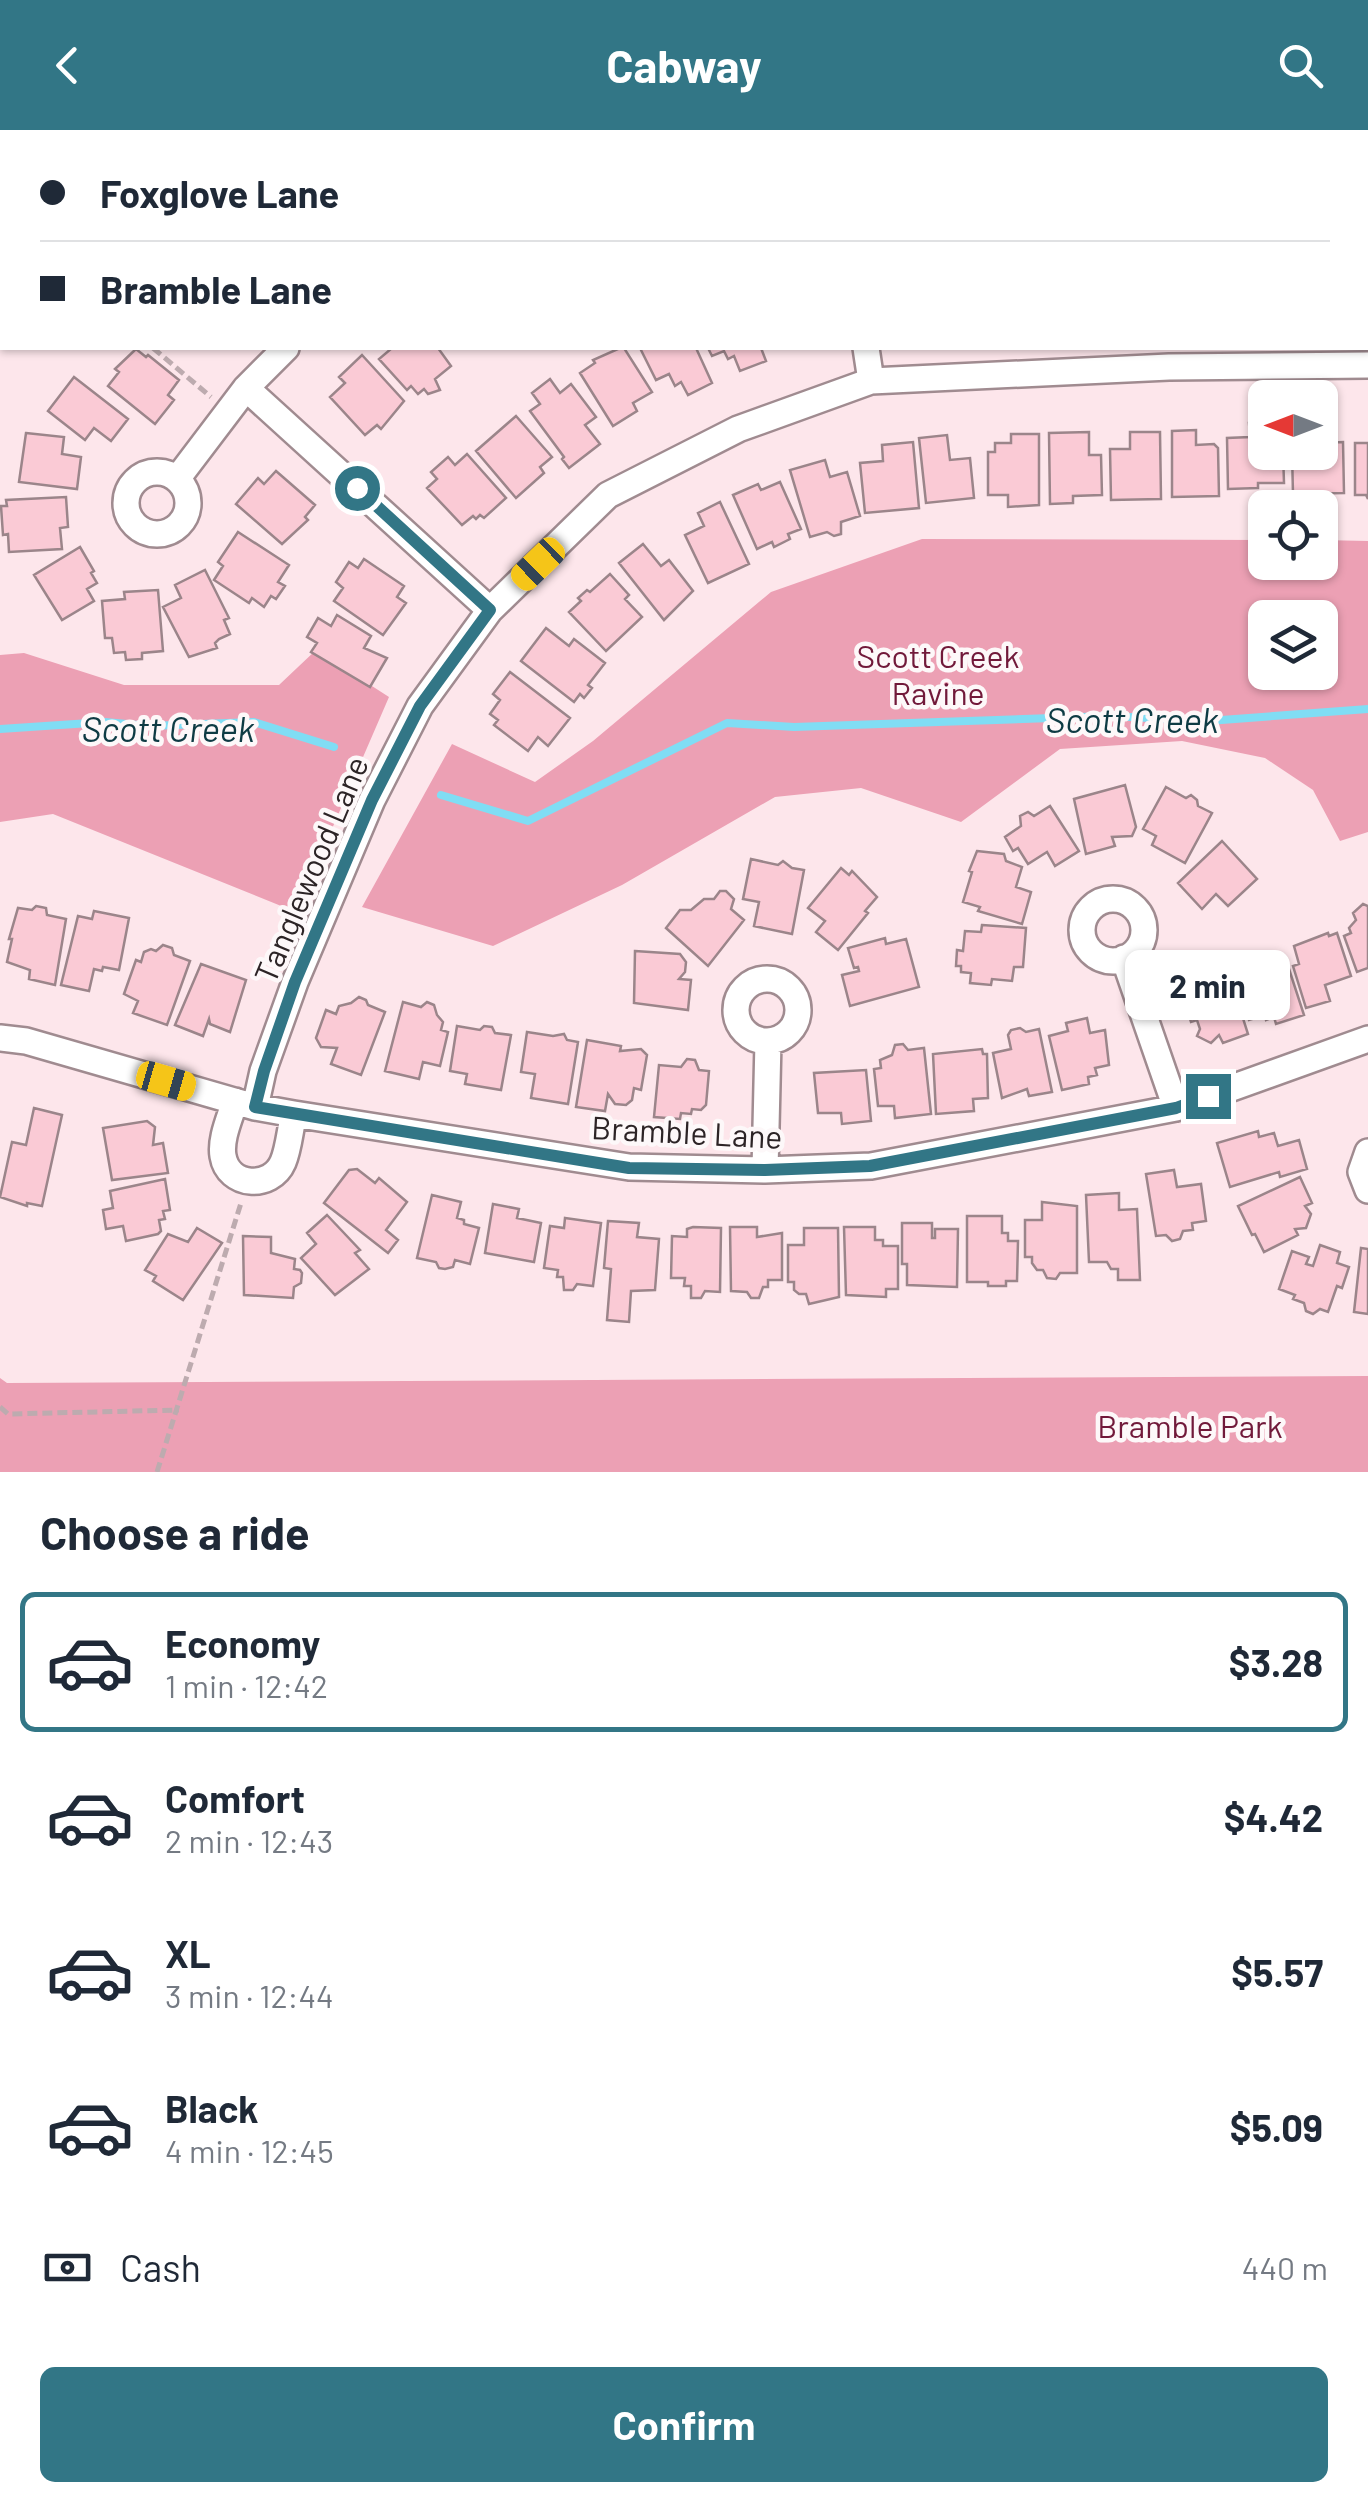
<!DOCTYPE html>
<html lang="en">
<head>
<meta charset="utf-8">
<style>
  :root { --surface:#fff; --page:#f2f2f3; --text:#1f2937; --muted:#747a83; --line:#e0e1e3; --accent:#327686 }
  body { margin:0; font-family:Barlow,sans-serif; background:var(--page); color:var(--text); height:100vh; display:flex; flex-direction:column; font-size:38px; white-space:nowrap }
  * { box-sizing:border-box; margin:0 }
  p { font-size:32px; color:var(--muted) }
  .icon { flex:none; width:55px; height:55px; fill:none; stroke:currentColor; stroke-width:2; stroke-linecap:round; stroke-linejoin:round }
  .map { position:relative; height:1342px; overflow:hidden }
  .side { display:flex; flex-direction:column; background:var(--surface); flex:1 }
  .side>* { flex:none }
  .hud { position:absolute; left:0px; top:0px; width:1370px; height:220px; box-shadow:0 2px 8px #0004; display:grid; align-content:center; height:220px; padding:0 40px; background:var(--surface) }
  .needle { width:65px; rotate:270deg }
  .controls { position:absolute; left:1248px; top:250px; display:grid; gap:20px }
  .controls a { display:grid; place-items:center; width:90px; height:90px; border-radius:15px; background:var(--surface); box-shadow:0 2px 8px #0004; font-size:50px }
  .end { position:absolute; width:45px; height:45px; margin:-22px; border:12px solid #327686; background:#fff; box-shadow:0 0 0 5px #fff }
  .from { border-radius:50% }
  .bubble { position:absolute; height:70px; border-radius:15px; background:var(--surface); box-shadow:0 2px 8px #0004; font-size:32px; font-weight:700; line-height:70px; text-align:center }
  .car { position:absolute; width:30px; height:60px; margin:-30px -15px; border-radius:12px; box-shadow:0 0 8px 2px #0007; background:linear-gradient(#f5c518 24%,#345 0 40%,#f5c518 0 76%,#345 0 86%,#f5c518 0) }
  .hud b { display:flex; align-items:center; gap:35px; height:95px; font-size:38px }
  .hud b+b { border-top:2px solid var(--line) }
  .hud i { width:25px; height:25px; background:var(--text) }
  ul { padding:0; list-style:none }
  li { display:flex; align-items:center; gap:30px; height:140px; margin:0 20px 15px; padding:0 20px; border:5px solid transparent; border-radius:15px }
  li div { flex:1 }
  li b { display:block; font-size:38px }
  li em { font-style:normal; font-weight:700 }
  li.selected { border-color:var(--accent) }
  li>.icon { width:90px; height:90px; stroke-width:1.5 }
  h2 { padding:0 40px; font-size:45px; line-height:120px }
  .pay { display:flex; align-items:center; gap:25px; height:110px; padding:0 40px; font-size:38px }
  .pay p { margin-inline-start:auto }
  .button { display:flex; gap:20px; margin-top:auto; padding:20px 40px }
  .button a { flex:1; height:115px; border-radius:15px; background:var(--accent); color:#fff; font-size:40px; font-weight:700; line-height:115px; text-align:center }
  header { display:flex; justify-content:space-between; align-items:center; height:130px; padding:0 40px; background:var(--accent); color:#fff; font-size:45px; font-weight:700 }
  .map>svg:first-child { display:block }
  .green { fill:#eca0b4; fill-rule:evenodd }
  .lines { fill:none; stroke-linecap:round; stroke-linejoin:round }
  .stream { stroke:#80ddf4; stroke-width:8 }
  .building { fill:#facad5; stroke:#9b858a; stroke-width:2.5 }
  .street-casing { stroke:#a08b90; stroke-width:30 }
  .path { stroke:#bdabaf; stroke-width:5; stroke-dasharray:10 5; stroke-linecap:butt }
  .street { stroke:#fff; stroke-width:25 }
  .route { stroke:#327686; stroke-width:12 }
  .labels { text-anchor:middle; dominant-baseline:central; stroke-width:9; stroke-linejoin:round; paint-order:stroke }
  .park-label { font-size:32px; fill:#71193a; stroke:#fdf8f9 }
  .street-label { font-size:32px; fill:#2c2426; stroke:#fdf8f9 }
  .water-label { font-size:35px; font-style:italic; fill:#0e3b44; stroke:#fdf8f9 }
</style>
</head>
<body>
<header><svg class="icon" aria-label="back" viewBox="0 0 24 24"><path d="M15 5l-7 7 7 7"/></svg>Cabway<svg class="icon" aria-label="search" viewBox="0 0 24 24"><circle cx="10" cy="10" r="6"/><path d="M15 15l6 6"/></svg></header>
<div class="map">
<svg width="1368" height="1342" viewBox="0 0 1368 1342">
  <rect width="100%" height="100%" fill="#fde6eb"/>
  <path class="green" d="M922,409L1265,410V432H1320V410L1368,411V702L1340,711L1313,660L1265,628L1182,611L1060,619L961,692L861,658L775,667L622,755L493,816L362,777L452,614L535,652L593,611L771,462ZM1265,488H1320V542H1265Z
    M316,520L389,567L296,782L53,684L0,692V525L24,523L124,555H279Z
    M1368,1246V1342H0V1248L7,1253Z"/>
  <g class="lines">
    <path class="stream" d="M0,599L105,592L149,596L254,592L334,617
      M441,665L528,691L727,593L794,597L1110,586L1208,591L1368,579"/>
  </g>
  <path class="building" d="M392,218H438L451,236L435,249L440,260L428,264L424,259L418,264L411,256L407,260L379,229Z
    M620,218H624L652,262L633,273L637,281L613,296L580,243L595,233L593,230Z
    M640,218H696L712,253L688,265L681,252L675,256L669,244L656,250Z
    M708,218H761L766,231L740,241L734,226L728,229L724,221L712,226Z
    M136,219L146,227L148,225L179,250L168,265L174,270L155,294L108,256L119,242L115,239Z
    M362,225L404,271L381,299L377,295L365,305L330,267L345,253L339,247Z
    M74,247L128,289L111,311L94,298L85,310L48,281Z
    M550,249L560,263L571,254L596,287L585,295L600,314L569,338L562,329L564,327L530,281L540,274L532,263Z
    M516,286L552,327L540,337L544,343L516,368L476,321Z
    M1249,293H1265V322H1283L1284,353H1258V358L1228,359L1227,308L1250,307Z
    M1196,300V315L1214,314L1218,318L1219,366L1172,367V301Z
    M1089,302V325H1101L1102,365L1073,366V373L1050,374L1049,303Z
    M1130,302H1160L1161,369L1111,370L1110,319H1130Z
    M26,303L64,307L62,324L81,327L77,359L19,352Z
    M1011,304H1039V375L1008,377V365H988V322H995V313H1011Z
    M947,305L950,330L970,328L974,368L926,373L919,308Z
    M913,312L919,378L865,383L860,333L883,331L882,315Z
    M1343,312L1344,363L1293,364L1292,322H1320V313Z
    M1355,313H1368V369L1366,365H1355Z
    M467,324L506,368L484,388L480,385L476,389L473,386L462,395L427,358L437,349L431,342L448,327L455,335Z
    M825,330L830,347L847,342L860,386L841,392V404L834,406L827,402L810,407L790,340Z
    M276,341L315,375L305,387L308,390L282,414L236,374L258,348L264,354Z
    M780,352L801,399L788,404L790,409L774,417L772,412L757,419L733,365L758,354L761,360Z
    M66,367L68,397L60,398L62,419L9,422L8,404L3,405L1,376H7L6,370Z
    M720,372L749,434L708,453L685,405L704,396L698,383Z
    M238,402L289,435L278,452L285,456L276,469L271,466L264,477L252,468L249,473L214,450L223,436L218,432Z
    M643,414L661,436L669,430L693,461L664,490L619,433Z
    M80,417L94,441L91,443L97,453L87,459L94,471L62,490L34,445Z
    M364,429L404,456L397,467L406,473L383,505L334,471L343,458L336,452L349,432L358,438Z
    M205,440L229,488L224,490L230,504L219,509L215,513L217,518L189,527L163,477L181,468L175,455Z
    M610,444L629,465L625,469L642,487L606,521L569,482L581,471L578,468L587,460L590,462Z
    M158,460L163,521L142,523V529L126,530L125,522L114,523L112,508H105L102,471L125,469L124,462Z
    M337,485L371,506L364,518L387,528L370,557L311,522L317,513L307,507L318,488L331,496Z
    M546,498L569,516L574,509L605,533L588,555L592,558L584,568L580,564L574,572L521,531Z
    M510,542L570,588L548,616L538,607L528,621L494,595L498,590L490,584L500,570L493,564Z
    M1125,655L1136,697L1132,706L1112,707L1115,716L1086,724L1074,669Z
    M1166,657L1186,668L1191,665L1197,670L1198,676L1212,683L1185,733L1152,715L1156,706L1143,699Z
    M1050,676L1079,721L1055,736L1047,722L1028,734L1018,718L1013,721L1005,707L1021,696L1020,686L1028,682L1034,686Z
    M1222,711L1257,749L1228,776L1216,764L1202,779L1178,753Z
    M977,721L1004,724L1006,731L1022,737L1016,757L1031,762L1022,794L978,781L980,777L963,772L972,742L969,741Z
    M751,729L778,735L783,731L792,738L804,740L792,804L754,796L759,772L743,769Z
    M841,738L849,745L852,741L877,767L865,781L868,783L838,820L816,802L825,791L808,778Z
    M720,761H726L734,769L731,779L744,790L708,836L666,798L680,780H691L704,769H714Z
    M1363,774L1368,776V838L1357,842L1344,806L1351,803L1349,798L1356,790L1353,783Z
    M36,776L46,778L47,785L66,789L55,855L29,849L30,840L7,832L12,809H9L18,778L32,780Z
    M94,781L129,788L119,840L103,837L102,841L94,839L89,861L61,855L78,786L92,789Z
    M982,795L1026,798L1023,837H1014L1012,851L992,849L991,855L970,853L971,843L961,842V836H956L957,820L963,821L965,801L981,802Z
    M1328,803L1329,806L1337,803L1351,846L1325,855L1330,871L1306,878L1293,836L1299,834L1294,816Z
    M885,808L886,814L906,809L919,857L850,876L842,845L859,841L858,837L854,838L848,818Z
    M163,815L172,818L174,825L190,831L167,895L133,883L138,871L124,864L136,830L141,832L144,822L151,819L156,821Z
    M635,821L680,824L686,832L685,842L679,849L691,850L688,880L634,873Z
    M1225,832L1248,904L1223,913L1219,905L1211,913L1197,906L1200,899L1197,890L1191,892L1179,854L1198,847L1196,842Z
    M201,834L246,850L230,902L210,894L209,889L203,906L175,895Z
    M1289,839L1304,885L1276,894L1274,887L1266,890L1265,885L1249,890L1238,853Z
    M359,867L366,870L368,875L385,882L361,945L331,934L337,918L321,917L316,908L326,880L336,884L339,876L351,873Z
    M403,872L421,877L427,872L434,875L437,885L443,892L441,900L448,902L440,936L423,932L419,949L385,941Z
    M1087,888L1090,903L1105,900L1109,935L1095,938L1097,945L1088,947L1089,954L1062,960L1049,906L1068,901L1066,893Z
    M457,896L480,900L484,896L492,897L495,903L511,905L501,960L465,954L467,944L450,941Z
    M1020,898L1026,902L1039,899L1052,962L1029,966L1027,959L1002,968L993,923L1011,919L1008,905L1011,900Z
    M527,902L553,906L564,904L567,910L578,912L568,974L531,968L535,944L521,942Z
    M587,910L621,916L620,921L641,919L647,925L641,960L634,958L632,970L626,975L615,974L608,964L605,981L576,977Z
    M903,914L908,920L924,918L931,984L895,988L894,976H878L874,939L881,938L880,930L892,925L895,915Z
    M982,919L983,924H987L988,968L973,969L974,981L936,984L933,924Z
    M687,929L695,930L699,940L709,941L706,975L701,980L692,979L691,984L681,983L680,989L654,987L659,935L681,937Z
    M866,940L871,991L842,994L841,983H818L814,943Z
    M34,978L62,985L42,1076L27,1073V1076L0,1067L12,1012L26,1015Z
    M147,991L155,997L153,1015L163,1013L168,1043L112,1050L103,998Z
    M1258,1001L1259,1007L1274,1003L1278,1016L1299,1010L1307,1039L1280,1047L1279,1042L1230,1057L1217,1013Z
    M357,1039L375,1053L379,1048L407,1072L386,1100L398,1110L388,1123L324,1073L349,1040Z
    M1174,1040L1177,1057L1201,1054L1206,1091L1192,1093L1193,1100L1183,1101L1180,1109L1172,1111L1166,1105L1156,1106L1146,1044Z
    M1300,1047L1312,1073L1305,1076L1311,1084L1306,1098L1295,1099L1298,1105L1264,1122L1255,1104L1252,1105L1238,1076Z
    M165,1049L170,1080L163,1081L165,1089L159,1090L161,1101L158,1104L126,1111L123,1096L106,1099L103,1080L113,1078L110,1061Z
    M1119,1063V1080L1137,1079L1140,1150H1118V1139H1111L1107,1132H1089L1086,1065Z
    M432,1065L461,1072L457,1088L464,1090V1094L479,1098L470,1134L455,1130L453,1137L445,1139L439,1138L436,1132L417,1128Z
    M1042,1072L1077,1076V1143H1060L1056,1149L1047,1148L1043,1140H1037L1032,1133V1127H1025V1090H1042Z
    M493,1074L519,1079L517,1088L541,1093L534,1132L485,1123Z
    M327,1085L360,1120L355,1123L369,1139L335,1165L301,1128L316,1114L307,1103Z
    M967,1086H1002V1103H1008V1111H1018L1017,1151H1006V1156H988V1152H967Z
    M565,1088L601,1093L593,1156L577,1154L573,1160H564L563,1147H557L558,1140L544,1138L550,1096L564,1098Z
    M608,1091L639,1093L637,1107L659,1109L655,1160L631,1161L629,1192L607,1190L611,1139L604,1138Z
    M902,1093H932V1108H935V1099H958L957,1157L907,1155V1134H902Z
    M693,1097L721,1098L720,1162L705,1161L701,1168H691V1156H684L685,1148H671L672,1106L687,1107V1099Z
    M730,1097H757V1107L782,1103V1150H768V1157H763L759,1168H751L747,1162L731,1161Z
    M844,1097H875V1110H883V1116H898V1159H886V1167L846,1165Z
    M197,1098L222,1113L183,1170L153,1151L156,1146L145,1140L168,1104L188,1112Z
    M804,1098H838L839,1167L809,1174L806,1164H799L794,1160V1152H788V1115H804Z
    M243,1106L271,1107V1123L295,1129L294,1139L300,1140L302,1143L301,1153L294,1157L293,1168L244,1165Z
    M1320,1115L1340,1122L1337,1133L1349,1137L1342,1158L1337,1156L1328,1182L1320,1179L1313,1184L1306,1181L1304,1173L1293,1169L1295,1165L1279,1159L1292,1121L1309,1127L1306,1134L1313,1136Z
    M1361,1118L1368,1119V1184L1354,1182Z"/>
  <g class="lines">
    <defs>
      <path id="street" d="M817,0L818,2
        M1167,0V2
        M21,2L23,0
        M587,2L594,0
        M0,25L2,22
        M866,218L871,251
        M246,258L490,480
        M126 373a31 31 0 1 1 62 0a31 31 0 1 1-62 0Z
        M177,349L246,258L286,218
        M1082 800a31 31 0 1 1 62 0a31 31 0 1 1-62 0Z
        M1124,828L1176,978
        M736 880a31 31 0 1 1 62 0a31 31 0 1 1-62 0Z
        M0,908L26,911L255,977L294,984L629,1037L765,1040L871,1036L1176,978L1368,909
        M235,971C230,988 220,1009 223,1026C228,1057 271,1060 283,1032C289,1018 290,999 294,984
        M255,977L263,941L295,852L372,670L420,576L490,480L608,365L738,299L871,251L1169,237L1368,235
        M1368,1022L1361,1042L1368,1060
        M765,1040L768,911"/>
    </defs>
    <use href="#street" class="street-casing"/>
    <path class="path" d="M0,77L2,80
      M153,218L211,267
      M0,1277L8,1284L179,1280
      M157,1342L241,1073"/>
    <use href="#street" class="street"/>
  </g>
  <g class="lines">
    <path class="route" d="M357,358L490,480L420,576L372,670L295,852L264,941L255,977L629,1038L765,1040L870,1036L1176,978L1208,966"/>
  </g>
  <g class="labels">
    <g class="park-label">
      <text x="938" y="525">Scott Creek<tspan x="938" dy="37">Ravine</tspan></text>
      <text x="1190" y="1295">Bramble Park</text>
    </g>
    <g class="street-label">
      <text transform="translate(310 739) rotate(-67)">Tanglewood Lane</text>
      <text transform="translate(687 1001) rotate(3)">Bramble Lane</text>
    </g>
    <g class="water-label">
      <text x="1132" y="589">Scott Creek</text>
      <text x="168" y="598">Scott Creek</text>
    </g>
  </g>
</svg>
<div class="controls">
<a><svg class="needle" viewBox="-14 -14 28 28"><path d="M0-13l5 13h-10z" fill="#e53935"/><path d="M0 13l5-13h-10z" fill="#747a83"/></svg></a>
<a><svg class="icon" aria-label="locate" viewBox="0 0 24 24"><circle cx="12" cy="12" r="6"/><path d="M12 2v4M12 18v4M2 12h4M18 12h4"/></svg></a>
<a><svg class="icon" aria-label="layers" viewBox="0 0 24 24"><path d="M12 4l9 5-9 5-9-5zM3 14l9 5 9-5"/></svg></a>
</div>
<i class="end from" style="left:357px;top:358px"></i>
<i class="end" style="left:1208px;top:966px"></i>
<div class="bubble" style="left:1125px;top:820px;width:165px">2 min</div>
<i class="car" style="left:538px;top:434px;rotate:226deg"></i>
<i class="car" style="left:166px;top:951px;rotate:106deg"></i>
<div class="hud">
<b><i class="from"></i>Foxglove Lane</b>
<b><i></i>Bramble Lane</b>
</div>
</div>
<section class="side">
<h2>Choose a ride</h2>
<ul>
<li class="selected"><svg class="icon" aria-label="car" viewBox="0 0 24 24"><path d="M5 17H2v-5l4-1 3-4h7l3 4 3 1v5h-3M9 17h6M6 11h13"/><circle cx="7" cy="17" r="2"/><circle cx="17" cy="17" r="2"/></svg><div><b>Economy</b><p>1 min · 12:42</p></div><em>$3.28</em></li>
<li><svg class="icon" aria-label="car" viewBox="0 0 24 24"><path d="M5 17H2v-5l4-1 3-4h7l3 4 3 1v5h-3M9 17h6M6 11h13"/><circle cx="7" cy="17" r="2"/><circle cx="17" cy="17" r="2"/></svg><div><b>Comfort</b><p>2 min · 12:43</p></div><em>$4.42</em></li>
<li><svg class="icon" aria-label="car" viewBox="0 0 24 24"><path d="M5 17H2v-5l4-1 3-4h7l3 4 3 1v5h-3M9 17h6M6 11h13"/><circle cx="7" cy="17" r="2"/><circle cx="17" cy="17" r="2"/></svg><div><b>XL</b><p>3 min · 12:44</p></div><em>$5.57</em></li>
<li><svg class="icon" aria-label="car" viewBox="0 0 24 24"><path d="M5 17H2v-5l4-1 3-4h7l3 4 3 1v5h-3M9 17h6M6 11h13"/><circle cx="7" cy="17" r="2"/><circle cx="17" cy="17" r="2"/></svg><div><b>Black</b><p>4 min · 12:45</p></div><em>$5.09</em></li>
</ul>
<div class="pay"><svg class="icon" aria-label="cash" viewBox="0 0 24 24"><path d="M3 7h18v10H3z"/><circle cx="12" cy="12" r="2"/></svg>Cash<p>440 m</p></div>
<div class="button"><a>Confirm</a></div>
</section>
</body>
</html>
